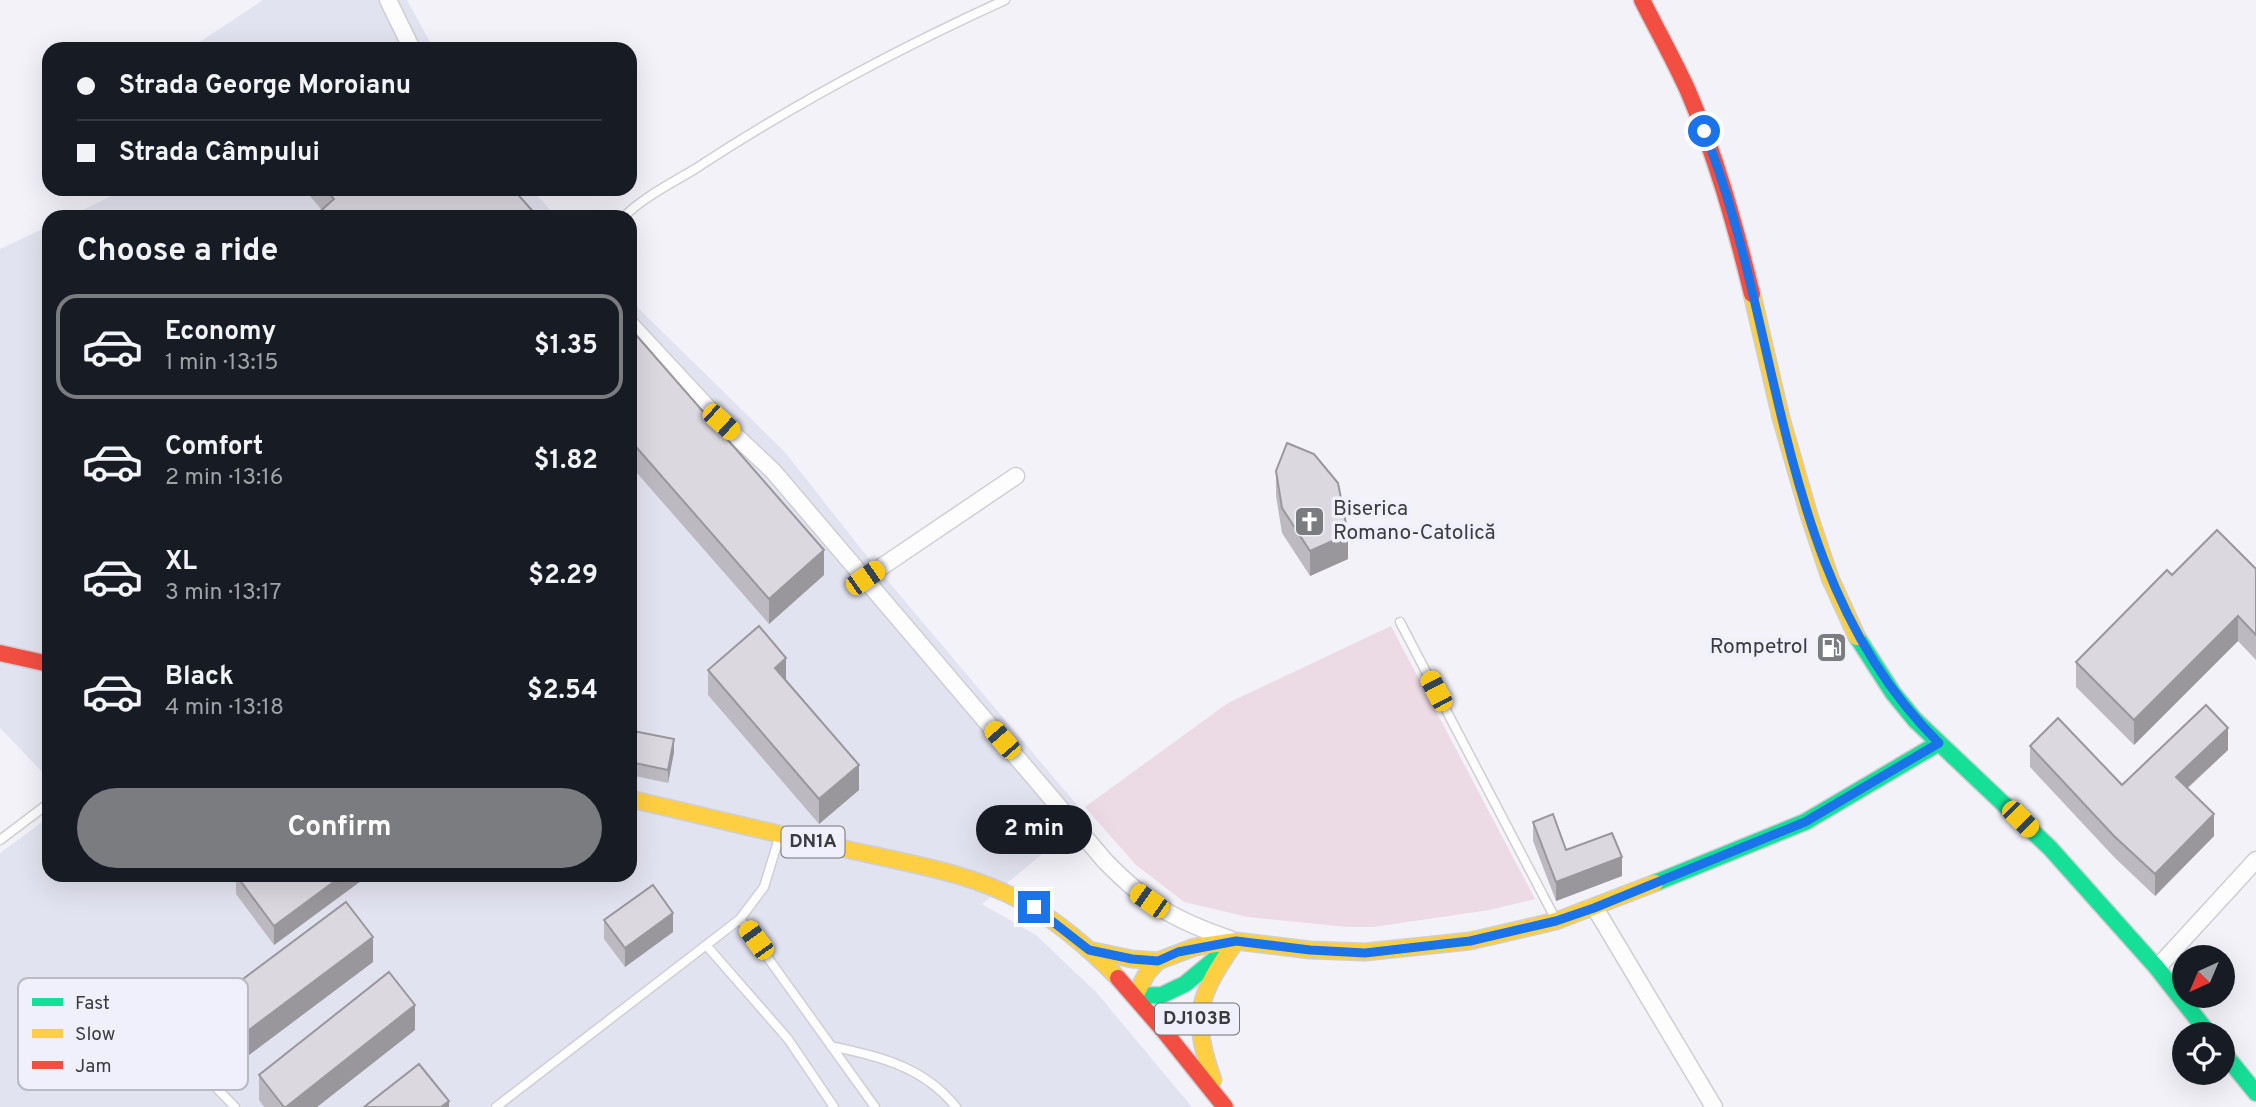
<!DOCTYPE html>
<html lang="en">
<head>
<meta charset="utf-8">
<style>
  :root { --surface:#171b24; --page:#242831; --text:#f1f3f6; --muted:#9ea1a6; --line:#363941; --accent:#7b7c80 }
  body { margin:0; font-family:Overpass,sans-serif; background:var(--page); color:var(--text); height:100vh; display:flex; flex-direction:column; font-size:26px; white-space:nowrap }
  * { box-sizing:border-box; margin:0 }
  p { font-size:23px; color:var(--muted) }
  .icon { flex:none; width:38px; height:38px; fill:none; stroke:currentColor; stroke-width:2; stroke-linecap:round; stroke-linejoin:round }
  .map { position:relative; flex:1; overflow:hidden }
  .details { position:absolute; left:42px; top:210px; width:595px; height:672px; display:flex; flex-direction:column; background:var(--surface); border-radius:21px; box-shadow:0 7px 28px #0002 }
  .details>* { flex:none }
  .banner { position:absolute; left:42px; top:42px; width:595px; height:154px; border-radius:21px; box-shadow:0 7px 28px #0002; display:grid; align-content:center; height:154px; padding:0 35px; background:var(--surface) }
  .needle { width:46px; rotate:224deg }
  .fabs { position:absolute; left:2172px; top:945px; display:grid; gap:14px }
  .fabs a { display:grid; place-items:center; width:63px; height:63px; border-radius:50%; background:var(--surface); box-shadow:0 7px 28px #0002; font-size:35px }
  .end { position:absolute; width:32px; height:32px; margin:-16px; border:9px solid #1a73e8; background:#fff; box-shadow:0 0 0 4px #fff }
  .from { border-radius:50% }
  .bubble { position:absolute; height:49px; border-radius:24px; background:var(--surface); box-shadow:0 7px 28px #0002; font-size:23px; font-weight:700; line-height:49px; text-align:center }
  .car { position:absolute; width:21px; height:42px; margin:-21px -10px; border-radius:9px; box-shadow:0 0 5px 2px #0007; background:linear-gradient(#f5c518 24%,#345 0 40%,#f5c518 0 76%,#345 0 86%,#f5c518 0) }
  .banner b { display:flex; align-items:center; gap:24px; height:66px; font-size:26px }
  .banner b+b { border-top:2px solid var(--line) }
  .banner i { width:18px; height:18px; background:var(--text) }
  ul { padding:0; list-style:none }
  li { display:flex; align-items:center; gap:21px; height:105px; margin:0 14px 10px; padding:0 21px; border:4px solid transparent; border-radius:21px }
  li div { flex:1 }
  li b { display:block; font-size:26px }
  li em { font-style:normal; font-weight:700 }
  li.on { border-color:var(--accent) }
  li>.icon { width:63px; height:63px; stroke-width:1.5 }
  h2 { padding:0 35px; font-size:32px; line-height:84px }
  .button { display:flex; gap:14px; margin-top:auto; padding:14px 35px }
  .button a { flex:1; height:80px; border-radius:42px; background:var(--accent); color:#fff; font-size:28px; font-weight:700; line-height:80px; text-align:center }
  .map>svg:first-child { display:block }
  .built { fill:#e2e3f0 }
  .green { fill:#ecdae5 }
  .lines { fill:none; stroke-linecap:round; stroke-linejoin:round }
  .lane-casing { stroke:#ceced3; stroke-width:11 }
  .street-casing { stroke:#ceced3; stroke-width:19 }
  .fast-casing { stroke:#ceced3; stroke-width:19 }
  .slow-casing { stroke:#ceced3; stroke-width:19 }
  .jam-casing { stroke:#ceced3; stroke-width:19 }
  .lane { stroke:#fdfdfe; stroke-width:8 }
  .street { stroke:#fdfdfe; stroke-width:16 }
  .fast { stroke:#16e098; stroke-width:16 }
  .slow { stroke:#ffcf43; stroke-width:16 }
  .jam { stroke:#f24e42; stroke-width:16 }
  .wall { fill:#bcbac0 }
  .shaded-wall { fill:#99979c }
  .building { fill:#dbd8df; stroke:#99979c; stroke-width:2 }
  .route { stroke:#1a73e8; stroke-width:9 }
  .labels { text-anchor:middle; dominant-baseline:central; stroke-width:7; stroke-linejoin:round; paint-order:stroke }
  .shield { fill:#eff0fb; stroke:#717278; stroke-width:2 }
  .shield-label { font-size:19px; font-weight:bold; fill:#3b3c40 }
  .poi-label { font-size:21px; fill:#3b3c40; stroke:#eff0fb; text-anchor:start }
  .key { fill:#eff0fb; stroke:#b9bac3; stroke-width:2 }
  .key-label { font-size:19px; fill:#3b3c40 }
</style>
</head>
<body>
<div class="map">
<svg width="2256" height="1107" viewBox="0 0 2256 1107">
  <rect width="100%" height="100%" fill="#f2f2f8"/>
  <path class="built" d="M263,0H407L434,49H189Z
    M126,189H532L556,217H68Z
    M49,226V779L0,728V249Z
    M630,300L784,451L866,555L1087,817L982,904L1036,935L1097,993L1192,1107H0V853L49,817V875H630Z"/>
  <path class="green" d="M1391,626L1535,899L1489,910L1373,927H1347L1248,917L1184,902L1135,864L1085,807L1228,703Z"/>
  <g class="lines">
    <defs>
      <path id="lane" d="M624,217C640,199 674,182 695,169C794,104 897,49 1005,0
        M1400,622L1556,920
        M0,840L49,803
        M740,919L875,1107
        M706,945L788,1039L834,1107
        M831,1046C880,1057 923,1066 956,1107
        M197,1068L235,1107
        M496,1107L740,919L764,887L779,838"/>
      <path id="street" d="M388,0L412,49
        M630,324L721,422L773,471L1105,861C1147,904 1174,920 1230,939
        M865,578L1016,476
        M1595,908L1714,1107
        M2157,968L2256,860"/>
      <path id="fast" d="M1857,637L1893,693L1915,720L2050,848L2157,968L2209,1034
        M1655,883L1805,822L1939,743
        M1135,996L1162,995L1185,984L1220,955
        M2222,1051L2256,1093"/>
      <path id="slow" d="M1752,294L1781,418L1809,515L1830,578L1857,637
        M630,799C705,816 779,835 854,851C912,864 975,874 1027,904C1061,924 1091,950 1118,978
        M1089,950L1132,959L1158,961
        M1135,996L1147,973L1158,961L1195,947L1236,941L1310,950L1365,952L1470,941L1556,921L1655,883
        M1213,1080C1190,1015 1198,996 1236,941"/>
      <path id="jam" d="M1642,0C1657,30 1674,60 1688,91C1716,156 1735,225 1752,294
        M0,653L49,664
        M1118,978L1164,1031L1225,1107"/>
    </defs>
    <use href="#lane" class="lane-casing"/>
    <use href="#street" class="street-casing"/>
    <use href="#fast" class="fast-casing"/>
    <use href="#slow" class="slow-casing"/>
    <use href="#jam" class="jam-casing"/>
    <use href="#lane" class="lane"/>
    <use href="#street" class="street"/>
    <use href="#fast" class="fast"/>
    <use href="#slow" class="slow"/>
    <use href="#jam" class="jam"/>
  </g>
  <path class="wall" d="M304,189H513L321,209Z
    M630,328L824,575L769,624L630,465Z
    M1276,471L1348,559L1310,576L1282,533L1276,496Z
    M2256,569V671V660L2238,641L2134,745L2076,687V662L2172,575Z
    M708,670L786,681L859,790L819,824L708,695Z
    M630,735L674,752L668,783L630,775Z
    M2030,746L2122,785L2228,750L2188,788L2214,836L2155,896L2114,857L2030,767Z
    M1533,822L1566,850L1622,876L1556,901L1533,841Z
    M236,875H369L274,945L236,894Z
    M604,920L673,932L625,967L604,939Z
    M373,962L233,1067L207,1031V1006Z
    M415,1030L317,1107H264L259,1100V1075Z"/>
  <path class="shaded-wall" d="M1348,534V559L1310,576V551Z
    M824,550V575L769,624V599Z
    M2238,616V641L2134,745V720Z
    M786,658V683L775,668Z
    M2228,728V750L2176,798V777Z
    M674,739V752L668,783V770Z
    M859,765V790L819,824V799Z
    M2214,814V836L2155,896V874Z
    M1622,857V876L1556,901V882Z
    M343,875H369L274,945V926Z
    M673,913V932L625,967V948Z
    M373,937V962L233,1067V1042Z
    M415,1005V1030L317,1107H286Z
    M449,1101V1107H441Z"/>
  <path class="building" d="M325,189H513L538,217H314L334,199Z
    M630,328L824,550L769,599L630,440Z
    M1287,443L1314,454L1338,483L1348,534L1310,551L1282,508L1276,471Z
    M2217,530L2256,569V635L2238,616L2134,720L2076,662L2167,570L2172,575Z
    M759,626L786,658L775,668L859,765L819,799L708,670Z
    M2206,705L2228,728L2176,777L2214,814L2155,874L2114,836L2030,746L2058,718L2122,785Z
    M633,731L674,739L668,770L630,762V735H632Z
    M1553,814L1566,850L1612,833L1622,857L1556,882L1533,822Z
    M236,875H343L274,926Z
    M653,885L673,913L625,948L604,920Z
    M346,902L373,937L233,1042L207,1006Z
    M389,972L415,1005L286,1107H284L259,1075Z
    M419,1064L449,1101L441,1107H364Z"/>
  <g class="lines">
    <path class="route" d="M1034,907L1089,950L1132,959L1158,961L1178,952L1236,941L1310,950L1365,953L1470,941L1556,921L1594,908L1805,822L1939,743C1775,582 1785,334 1704,131"/>
  </g>
  <defs>
    <symbol id="church-square" viewBox="-11 -11 22 22"><rect x="-9" y="-9" width="18" height="18" rx="4" fill="#7b7c80" stroke="#eff0fb"/><path d="M-1.2-6h2.4v3.5h3.3v2.4h-3.3V6h-2.4V-.1h-3.3v-2.4h3.3Z" fill="#fff"/></symbol>
    <symbol id="fuel-square" viewBox="-11 -11 22 22"><rect x="-9" y="-9" width="18" height="18" rx="4" fill="#7b7c80" stroke="#eff0fb"/><path d="M-5.5-6h7V0h2V4h1.3V-2.5L3-4.5l.8-.8L6-3V5H2.5V1h-1V6h-7ZM-4.2-4.7v3.2H.2V-4.7Z" fill="#fff"/></symbol>
  </defs>
  <g fill-rule="evenodd">
    <use href="#church-square" x="1292" y="504" width="35" height="35"/>
    <use href="#fuel-square" x="1814" y="630" width="35" height="35"/>
  </g>
  <g class="labels">
    <g class="shield">
      <rect x="781.5" y="826.5" width="63" height="31" rx="5"/>
      <rect x="1155" y="1003.5" width="84" height="31" rx="5"/>
    </g>
    <g class="shield-label">
      <text x="813" y="842">DN1A</text>
      <text x="1197" y="1019">DJ103B</text>
    </g>
    <g class="poi-label">
      <text x="1333" y="509">Biserica<tspan x="1333" dy="24">Romano-Catolică</tspan></text>
      <text x="1808" y="647" text-anchor="end">Rompetrol</text>
    </g>
  </g>
  <rect x="18" y="978" width="230" height="112" rx="10" class="key"/>
  <rect x="32" y="998" width="31" height="8" fill="#16e098"/>
  <rect x="32" y="1029" width="31" height="9" fill="#ffcf43"/>
  <rect x="32" y="1061" width="31" height="8" fill="#f24e42"/>
  <g class="key-label">
    <text x="75" y="1009">Fast</text>
    <text x="75" y="1040">Slow</text>
    <text x="75" y="1072">Jam</text>
  </g>
</svg>
<div class="fabs">
<a><svg class="needle" viewBox="-14 -14 28 28"><path d="M0-13l5 13h-10z" fill="#e53935"/><path d="M0 13l5-13h-10z" fill="#9ea1a6"/></svg></a>
<a><svg class="icon" aria-label="locate" viewBox="0 0 24 24"><circle cx="12" cy="12" r="6"/><path d="M12 2v4M12 18v4M2 12h4M18 12h4"/></svg></a>
</div>
<i class="end from" style="left:1704px;top:131px"></i>
<i class="end" style="left:1034px;top:907px"></i>
<div class="bubble" style="left:976px;top:805px;width:116px">2 min</div>
<i class="car" style="left:721px;top:422px;rotate:132deg"></i>
<i class="car" style="left:865px;top:578px;rotate:55deg"></i>
<i class="car" style="left:1436px;top:691px;rotate:332deg"></i>
<i class="car" style="left:1002px;top:740px;rotate:319deg"></i>
<i class="car" style="left:2020px;top:819px;rotate:135deg"></i>
<i class="car" style="left:1149px;top:901px;rotate:305deg"></i>
<i class="car" style="left:756px;top:940px;rotate:324deg"></i>
<div class="banner">
<b><i class="from"></i>Strada George Moroianu</b>
<b><i></i>Strada Câmpului</b>
</div>
<section class="details">
<h2>Choose a ride</h2>
<ul>
<li class="on"><svg class="icon" aria-label="car" viewBox="0 0 24 24"><path d="M5 17H2v-5l4-1 3-4h7l3 4 3 1v5h-3M9 17h6M6 11h13"/><circle cx="7" cy="17" r="2"/><circle cx="17" cy="17" r="2"/></svg><div><b>Economy</b><p>1 min · 13:15</p></div><em>$1.35</em></li>
<li><svg class="icon" aria-label="car" viewBox="0 0 24 24"><path d="M5 17H2v-5l4-1 3-4h7l3 4 3 1v5h-3M9 17h6M6 11h13"/><circle cx="7" cy="17" r="2"/><circle cx="17" cy="17" r="2"/></svg><div><b>Comfort</b><p>2 min · 13:16</p></div><em>$1.82</em></li>
<li><svg class="icon" aria-label="car" viewBox="0 0 24 24"><path d="M5 17H2v-5l4-1 3-4h7l3 4 3 1v5h-3M9 17h6M6 11h13"/><circle cx="7" cy="17" r="2"/><circle cx="17" cy="17" r="2"/></svg><div><b>XL</b><p>3 min · 13:17</p></div><em>$2.29</em></li>
<li><svg class="icon" aria-label="car" viewBox="0 0 24 24"><path d="M5 17H2v-5l4-1 3-4h7l3 4 3 1v5h-3M9 17h6M6 11h13"/><circle cx="7" cy="17" r="2"/><circle cx="17" cy="17" r="2"/></svg><div><b>Black</b><p>4 min · 13:18</p></div><em>$2.54</em></li>
</ul>
<div class="button"><a>Confirm</a></div>
</section>
</div>
</body>
</html>
